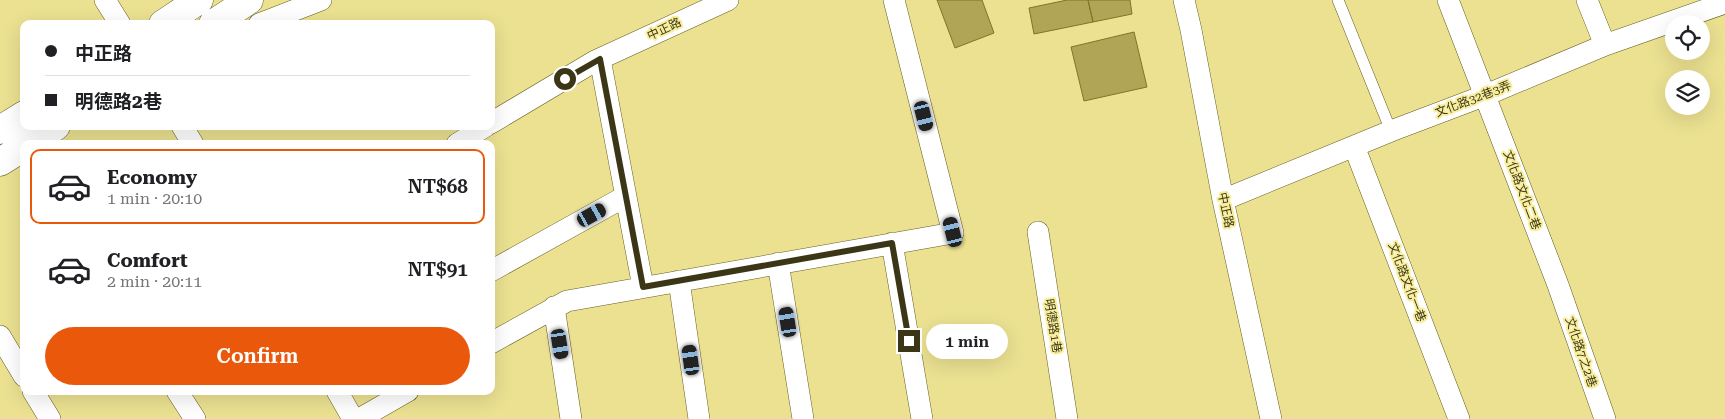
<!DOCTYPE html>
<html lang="en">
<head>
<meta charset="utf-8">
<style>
  :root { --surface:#fff; --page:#f2f2f2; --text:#202124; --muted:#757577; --line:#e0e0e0; --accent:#ea580c }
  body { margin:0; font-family:"Roboto Serif","Noto Sans TC",serif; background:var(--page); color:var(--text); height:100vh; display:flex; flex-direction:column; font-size:19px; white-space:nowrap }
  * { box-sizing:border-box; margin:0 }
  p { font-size:16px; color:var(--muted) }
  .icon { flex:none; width:28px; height:28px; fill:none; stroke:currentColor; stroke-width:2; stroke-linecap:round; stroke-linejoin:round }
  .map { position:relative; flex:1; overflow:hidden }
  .drawer { position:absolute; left:20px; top:140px; width:475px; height:255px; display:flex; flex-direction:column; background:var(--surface); border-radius:10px; box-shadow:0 5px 20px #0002 }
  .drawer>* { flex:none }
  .banner { position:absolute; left:20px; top:20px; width:475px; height:110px; border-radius:10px; box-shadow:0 5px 20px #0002; display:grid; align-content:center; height:110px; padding:0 25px; background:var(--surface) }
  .buttons { position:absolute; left:1665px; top:15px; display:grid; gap:10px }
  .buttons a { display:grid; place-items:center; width:45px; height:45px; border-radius:50%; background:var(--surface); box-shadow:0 5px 20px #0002; font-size:25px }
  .end { position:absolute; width:22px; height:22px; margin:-11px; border:6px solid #3b3716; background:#fff; box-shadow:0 0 0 2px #fff }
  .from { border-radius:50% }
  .bubble { position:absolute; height:35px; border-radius:18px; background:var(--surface); box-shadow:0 5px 20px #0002; font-size:16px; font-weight:600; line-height:35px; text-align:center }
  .car { position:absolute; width:15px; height:30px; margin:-15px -8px; border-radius:6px; box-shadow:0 0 4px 1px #0007; background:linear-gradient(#222 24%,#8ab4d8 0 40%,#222 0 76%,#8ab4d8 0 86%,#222 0) }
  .banner b { display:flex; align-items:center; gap:18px; height:48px; font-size:19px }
  .banner b+b { border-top:1px solid var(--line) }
  .banner i { width:12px; height:12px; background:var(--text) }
  ul { padding:9px 0 0; list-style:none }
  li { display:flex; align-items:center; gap:15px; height:75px; margin:0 10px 8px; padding:0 15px; border:2px solid transparent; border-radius:10px }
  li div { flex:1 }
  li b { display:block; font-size:19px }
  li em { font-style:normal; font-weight:600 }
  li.current { border-color:var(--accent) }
  li>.icon { width:45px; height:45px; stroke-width:1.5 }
  .cta { display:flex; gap:10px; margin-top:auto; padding:10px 25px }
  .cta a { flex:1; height:58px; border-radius:30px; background:var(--accent); color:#fff; font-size:20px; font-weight:600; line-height:58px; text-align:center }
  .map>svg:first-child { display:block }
  .building { fill:#b0a557; stroke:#7f7523 }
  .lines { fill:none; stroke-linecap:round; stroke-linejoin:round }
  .service-casing { stroke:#665e21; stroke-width:12 }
  .minor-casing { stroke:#665e21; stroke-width:22 }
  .primary-casing { stroke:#665e21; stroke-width:29 }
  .service { stroke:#fff; stroke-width:11 }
  .minor { stroke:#fff; stroke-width:21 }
  .primary { stroke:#fff; stroke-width:28 }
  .route { stroke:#3b3716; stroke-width:6 }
  .labels { text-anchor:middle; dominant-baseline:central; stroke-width:4; stroke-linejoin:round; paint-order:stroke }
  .street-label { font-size:12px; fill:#3b3716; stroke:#f8ee9e }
</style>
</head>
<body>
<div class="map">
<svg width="1725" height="419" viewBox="0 0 1725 419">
  <rect width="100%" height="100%" fill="#ebe191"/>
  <path class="building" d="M937,0H982L994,33L955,48Z
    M1067,0H1088L1093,22L1034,34L1029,8Z
    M1088,0H1130L1132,14L1093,22Z
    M1134,32L1147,87L1084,101L1071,47Z"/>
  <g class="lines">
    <defs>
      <path id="service" d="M1338,0L1391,131"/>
      <path id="minor" d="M105,0L120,24
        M1184,0L1191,30L1223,200L1271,419
        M1448,0L1558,285L1605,419
        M1587,0L1605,45
        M259,24L321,0
        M600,59L643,287
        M491,123L595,61L728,0
        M182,126L193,144
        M457,144L486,126
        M1354,146L1459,419
        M1223,200L1391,131L1486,95L1605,45L1725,3
        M1038,232L1067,419
        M892,243L922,419
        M778,263L803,419
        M491,271L626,196
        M679,281L699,419
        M554,307L571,419
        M0,336L24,376
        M491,343L567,301L953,233L894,0
        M33,391L50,419
        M177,391L195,419
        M337,391L353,419
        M359,419L408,391"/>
      <path id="primary" d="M163,24L199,0
        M213,24L249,0
        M0,130L24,115
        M29,144L56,126
        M0,162L24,147"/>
    </defs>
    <use href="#service" class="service-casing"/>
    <use href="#minor" class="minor-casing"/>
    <use href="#primary" class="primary-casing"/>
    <use href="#service" class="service"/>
    <use href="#minor" class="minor"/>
    <use href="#primary" class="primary"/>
  </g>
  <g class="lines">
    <path class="route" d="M565,79L600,59L643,287L892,243L909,341"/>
  </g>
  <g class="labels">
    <g class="street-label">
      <text transform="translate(664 29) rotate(-25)">中正路</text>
      <text transform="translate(1473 99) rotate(-21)">文化路32巷3弄</text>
      <text transform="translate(1522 190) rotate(69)">文化路文化二巷</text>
      <text transform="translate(1226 210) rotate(78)">中正路</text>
      <text transform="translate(1407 282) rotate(69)">文化路文化一巷</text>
      <text transform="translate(1053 326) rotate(81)">明德路1巷</text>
      <text transform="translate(1581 352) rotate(71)">文化路7之2巷</text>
    </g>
  </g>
</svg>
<div class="buttons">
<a><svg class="icon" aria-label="locate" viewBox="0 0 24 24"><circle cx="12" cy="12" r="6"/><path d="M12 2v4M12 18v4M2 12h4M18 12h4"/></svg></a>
<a><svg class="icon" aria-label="layers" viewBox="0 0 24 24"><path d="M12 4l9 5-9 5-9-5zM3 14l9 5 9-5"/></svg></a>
</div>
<i class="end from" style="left:565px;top:79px"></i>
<i class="end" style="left:909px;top:341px"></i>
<div class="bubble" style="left:926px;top:324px;width:82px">1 min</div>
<i class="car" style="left:924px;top:116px;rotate:166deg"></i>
<i class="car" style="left:592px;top:215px;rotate:61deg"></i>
<i class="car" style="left:953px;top:232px;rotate:346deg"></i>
<i class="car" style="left:788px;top:322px;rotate:351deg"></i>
<i class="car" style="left:560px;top:344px;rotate:171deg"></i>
<i class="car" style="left:691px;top:360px;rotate:352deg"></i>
<div class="banner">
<b><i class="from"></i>中正路</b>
<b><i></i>明德路2巷</b>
</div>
<section class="drawer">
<ul>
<li class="current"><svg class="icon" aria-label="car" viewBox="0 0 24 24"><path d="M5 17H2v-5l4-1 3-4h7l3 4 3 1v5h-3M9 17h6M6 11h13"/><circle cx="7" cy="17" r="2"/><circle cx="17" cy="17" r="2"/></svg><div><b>Economy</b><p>1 min · 20:10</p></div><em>NT$68</em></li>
<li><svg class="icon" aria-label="car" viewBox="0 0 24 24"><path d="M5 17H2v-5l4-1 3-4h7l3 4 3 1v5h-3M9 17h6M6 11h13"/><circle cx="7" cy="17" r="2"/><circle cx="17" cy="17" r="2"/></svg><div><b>Comfort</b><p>2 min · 20:11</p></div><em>NT$91</em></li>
</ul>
<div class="cta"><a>Confirm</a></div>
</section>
</div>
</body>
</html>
